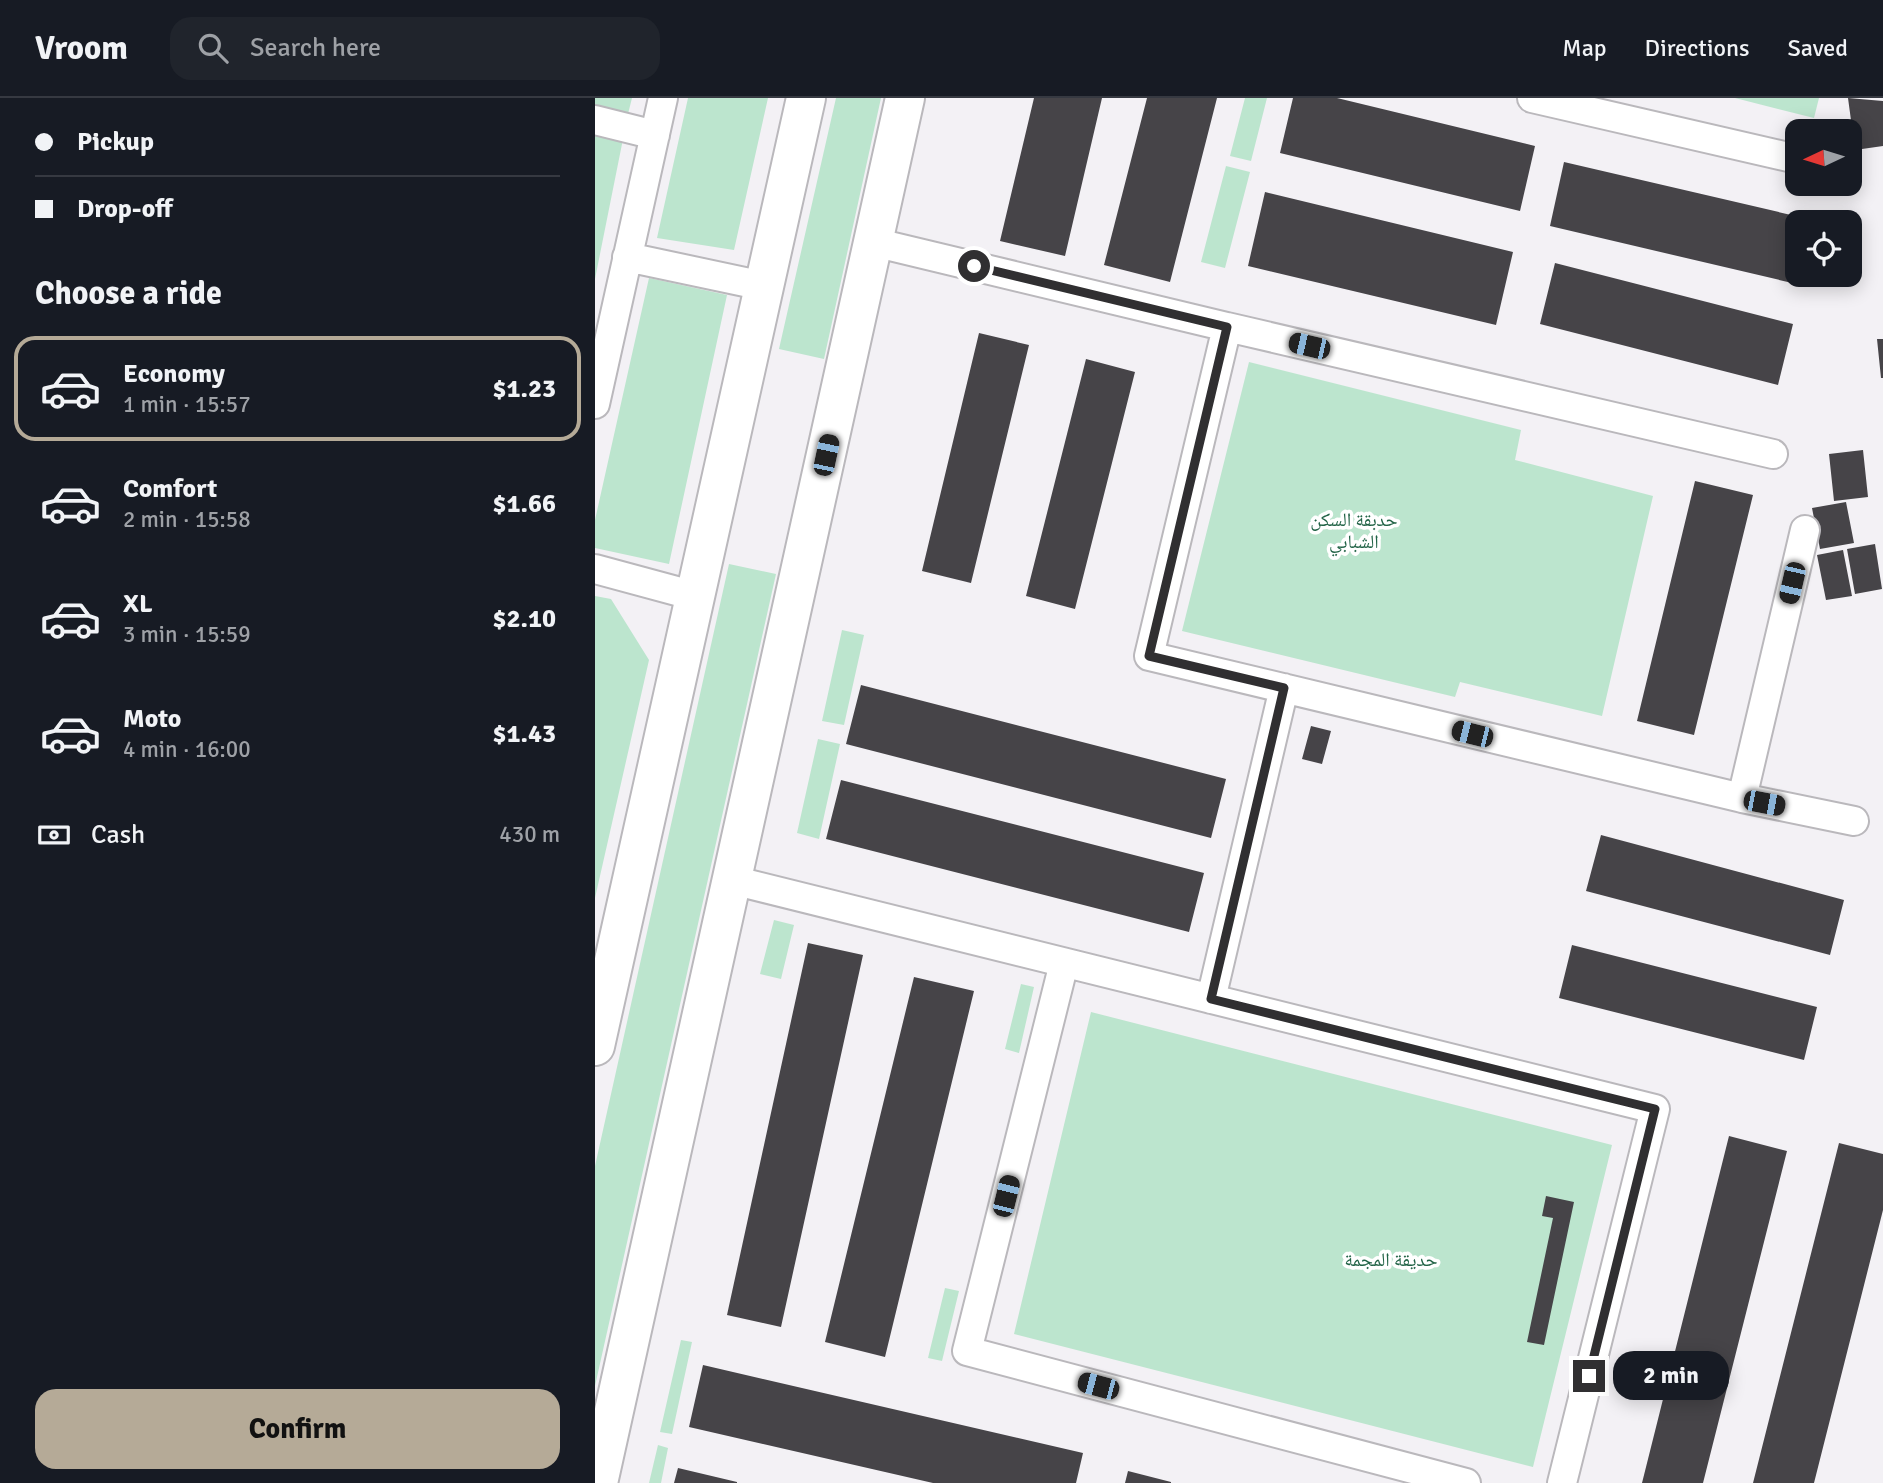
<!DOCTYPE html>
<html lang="en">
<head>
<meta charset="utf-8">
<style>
  :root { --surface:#171b24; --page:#20242c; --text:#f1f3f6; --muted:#9ea1a6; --line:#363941; --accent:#b5aa97 }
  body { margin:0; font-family:Signika,"Noto Naskh Arabic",sans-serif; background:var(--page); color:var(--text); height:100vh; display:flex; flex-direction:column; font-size:26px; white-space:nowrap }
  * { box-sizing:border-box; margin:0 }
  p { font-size:23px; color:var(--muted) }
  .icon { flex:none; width:38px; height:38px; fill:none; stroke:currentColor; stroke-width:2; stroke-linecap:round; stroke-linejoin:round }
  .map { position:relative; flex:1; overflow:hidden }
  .side { display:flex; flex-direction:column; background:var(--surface); width:595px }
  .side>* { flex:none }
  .banner { display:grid; align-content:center; height:154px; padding:0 35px; background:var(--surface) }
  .needle { width:46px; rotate:266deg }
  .tools { position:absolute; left:1190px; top:21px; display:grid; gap:14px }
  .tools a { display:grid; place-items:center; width:77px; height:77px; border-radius:14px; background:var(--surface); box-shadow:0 4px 18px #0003; font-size:35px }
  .end { position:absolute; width:32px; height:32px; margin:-16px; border:9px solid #302f31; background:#fff; box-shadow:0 0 0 4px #fff }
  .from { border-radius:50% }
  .bubble { position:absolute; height:49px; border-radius:21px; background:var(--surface); box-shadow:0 4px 18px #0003; font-size:23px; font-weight:700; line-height:49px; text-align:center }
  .car { position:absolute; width:21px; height:42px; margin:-21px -10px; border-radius:9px; box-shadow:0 0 5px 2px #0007; background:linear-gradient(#222 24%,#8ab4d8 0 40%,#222 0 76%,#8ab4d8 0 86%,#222 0) }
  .banner b { display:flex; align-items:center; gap:24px; height:66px; font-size:26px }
  .banner b+b { border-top:2px solid var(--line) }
  .banner i { width:18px; height:18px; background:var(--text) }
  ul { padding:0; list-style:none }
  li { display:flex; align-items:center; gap:21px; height:105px; margin:0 14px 10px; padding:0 21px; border:4px solid transparent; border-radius:21px }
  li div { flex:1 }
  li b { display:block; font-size:26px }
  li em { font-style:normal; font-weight:700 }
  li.selected { border-color:var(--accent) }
  li>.icon { width:63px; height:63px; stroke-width:1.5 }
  h2 { padding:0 35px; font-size:32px; line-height:84px }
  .pay { display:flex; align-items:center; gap:18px; height:77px; padding:0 35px; font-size:26px }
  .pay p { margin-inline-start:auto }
  .primary-button { display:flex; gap:14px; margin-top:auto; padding:14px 35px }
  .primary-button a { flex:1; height:80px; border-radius:21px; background:var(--accent); color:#111; font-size:28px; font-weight:700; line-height:80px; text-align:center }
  header { display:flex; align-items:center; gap:42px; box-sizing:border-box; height:98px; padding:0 35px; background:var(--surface); border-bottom:2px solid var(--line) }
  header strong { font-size:33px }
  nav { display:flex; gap:38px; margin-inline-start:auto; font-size:24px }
  .search { width:490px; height:63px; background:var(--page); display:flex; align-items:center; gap:18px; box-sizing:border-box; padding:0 24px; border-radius:21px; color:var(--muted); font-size:26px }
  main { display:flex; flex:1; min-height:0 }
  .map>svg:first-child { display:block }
  .green { fill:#bce5ce }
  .building { fill:#464448 }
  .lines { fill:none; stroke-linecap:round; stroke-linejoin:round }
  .minor-casing { stroke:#bab8bc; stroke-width:32 }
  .primary-casing { stroke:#bab8bc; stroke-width:42 }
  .minor { stroke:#fff; stroke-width:28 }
  .primary { stroke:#fff; stroke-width:38 }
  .route { stroke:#302f31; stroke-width:9 }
  .labels { text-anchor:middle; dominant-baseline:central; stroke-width:7; stroke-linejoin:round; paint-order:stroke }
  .park-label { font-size:19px; fill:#216346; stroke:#fff }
</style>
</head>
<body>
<header>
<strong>Vroom</strong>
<div class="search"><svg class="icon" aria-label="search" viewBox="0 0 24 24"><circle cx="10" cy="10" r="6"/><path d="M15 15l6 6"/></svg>Search here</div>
<nav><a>Map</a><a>Directions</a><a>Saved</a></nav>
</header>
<main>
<section class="side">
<div class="banner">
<b><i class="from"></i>Pickup</b>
<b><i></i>Drop-off</b>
</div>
<h2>Choose a ride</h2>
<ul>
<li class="selected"><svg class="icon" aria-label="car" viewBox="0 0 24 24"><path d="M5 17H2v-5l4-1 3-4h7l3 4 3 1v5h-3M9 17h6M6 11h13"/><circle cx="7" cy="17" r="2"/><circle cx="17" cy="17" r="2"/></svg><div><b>Economy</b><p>1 min · 15:57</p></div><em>$1.23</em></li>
<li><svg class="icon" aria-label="car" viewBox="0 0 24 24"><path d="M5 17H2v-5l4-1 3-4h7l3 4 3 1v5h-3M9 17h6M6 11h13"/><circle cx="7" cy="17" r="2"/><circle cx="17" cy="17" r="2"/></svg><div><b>Comfort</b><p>2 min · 15:58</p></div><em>$1.66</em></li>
<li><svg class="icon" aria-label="car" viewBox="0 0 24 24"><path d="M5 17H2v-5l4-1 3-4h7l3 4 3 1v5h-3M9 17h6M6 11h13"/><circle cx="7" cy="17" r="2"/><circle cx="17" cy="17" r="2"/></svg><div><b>XL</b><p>3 min · 15:59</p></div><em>$2.10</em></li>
<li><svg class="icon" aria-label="car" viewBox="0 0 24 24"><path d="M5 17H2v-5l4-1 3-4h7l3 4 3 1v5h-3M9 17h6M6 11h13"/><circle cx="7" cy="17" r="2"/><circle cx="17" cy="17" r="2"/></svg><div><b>Moto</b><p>4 min · 16:00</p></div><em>$1.43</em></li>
</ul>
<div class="pay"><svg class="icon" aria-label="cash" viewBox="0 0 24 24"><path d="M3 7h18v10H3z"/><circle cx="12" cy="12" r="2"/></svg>Cash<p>430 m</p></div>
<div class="primary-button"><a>Confirm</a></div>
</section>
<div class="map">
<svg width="1288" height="1385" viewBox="0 0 1288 1385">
  <rect width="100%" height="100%" fill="#f3f1f5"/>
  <path class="green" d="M0,0H37L33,16L0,8Z
    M93,0H173L139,152L62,140Z
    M241,0H286L229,261L184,251Z
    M650,0H672L656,63L635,58Z
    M1140,0H1224L1219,20Z
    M0,35L28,41L0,181Z
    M631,68L655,74L630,170L606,164Z
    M54,180L132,197L74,466L0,450V422Z
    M654,264L926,332L920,362L1058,398L1007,618L865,584L860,599L587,533Z
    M134,466L181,476L0,1288V1068Z
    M0,498L16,501L54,562L0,800Z
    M247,532L269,537L249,627L227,623Z
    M223,641L245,646L224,741L202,735Z
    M179,822L199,827L186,881L165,876Z
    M426,886L439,889L424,955L410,951Z
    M496,914L1017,1047L938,1369L419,1236Z
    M350,1190L364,1193L347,1263L333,1260Z
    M86,1242L97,1244L77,1336L65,1334Z
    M63,1347L73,1350L66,1385H54Z"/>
  <path class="building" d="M439,0H507L470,158L405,143Z
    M552,0H622L575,184L509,167Z
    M698,0H742L940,48L925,113L685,55Z
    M1253,0L1288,3V48L1260,52Z
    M969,64L1222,123L1202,124V177H1213L1210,188L955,128Z
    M670,94L918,154L901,227L653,168Z
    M960,165L1198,226L1183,287L945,226Z
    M384,235L434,247L376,485L327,473Z
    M1282,241H1288V280H1286Z
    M491,261L540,274L480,511L431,498Z
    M1268,352L1273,399L1239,403L1234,356Z
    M1100,383L1158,397L1099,637L1042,623Z
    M1251,404L1259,445L1225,451L1217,410Z
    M1280,446L1287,491L1260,496L1252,451Z
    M1248,452L1257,498L1231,502L1222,457Z
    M266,587L631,681L616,740L251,646Z
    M716,628L736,633L727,666L707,661Z
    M246,682L609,775L594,834L231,741Z
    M1006,737L1249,802L1235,857L991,793Z
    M213,845L268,857L186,1229L132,1217Z
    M977,847L1222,909L1209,962L964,900Z
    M319,879L379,893L290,1259L230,1244Z
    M1134,1038L1192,1053L1108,1385H1047Z
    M1244,1045L1288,1056V1112L1219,1385H1158Z
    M951,1098L979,1104L949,1247L932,1244L958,1120L947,1118Z
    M108,1267L488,1355L481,1385H338L94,1329Z
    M83,1370L142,1384V1385H79Z
    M533,1373L576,1384V1385H530Z"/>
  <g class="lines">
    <defs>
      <path id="minor" d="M937,0L1202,61
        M0,22L60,37
        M278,144L632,229L554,558L1147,700L1210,432
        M32,159L169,188
        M632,229L1178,356
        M0,306L68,0
        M0,471L100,498
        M1147,700L1259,723
        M137,782L1060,1011L967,1385
        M469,865L372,1253L871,1385
        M616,901L689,590"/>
      <path id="primary" d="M0,948L211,0
        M3,1385L310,0"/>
    </defs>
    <use href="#minor" class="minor-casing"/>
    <use href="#primary" class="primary-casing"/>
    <use href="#minor" class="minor"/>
    <use href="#primary" class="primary"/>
  </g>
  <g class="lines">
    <path class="route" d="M379,168L632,229L554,558L689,590L616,901L1060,1011L994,1278"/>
  </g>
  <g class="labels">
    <g class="park-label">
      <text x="759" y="422">حدبقة السكن<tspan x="759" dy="22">الشبابي</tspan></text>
      <text x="796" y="1162">حديقة المجمة</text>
    </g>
  </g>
</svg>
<div class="tools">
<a><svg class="needle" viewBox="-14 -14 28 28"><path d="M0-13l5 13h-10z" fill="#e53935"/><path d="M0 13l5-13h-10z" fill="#9ea1a6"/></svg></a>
<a><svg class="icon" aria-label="locate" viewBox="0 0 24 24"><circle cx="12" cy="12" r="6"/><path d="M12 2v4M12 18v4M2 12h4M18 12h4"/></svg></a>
</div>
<i class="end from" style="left:379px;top:168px"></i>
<i class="end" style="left:994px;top:1278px"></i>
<div class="bubble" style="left:1018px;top:1253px;width:116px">2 min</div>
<i class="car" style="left:714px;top:248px;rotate:283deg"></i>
<i class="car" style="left:231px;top:357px;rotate:12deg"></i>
<i class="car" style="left:1197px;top:485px;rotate:193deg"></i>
<i class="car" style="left:877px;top:636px;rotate:284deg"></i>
<i class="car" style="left:1169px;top:705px;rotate:101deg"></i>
<i class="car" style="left:411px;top:1098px;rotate:14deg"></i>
<i class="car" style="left:503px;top:1288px;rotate:285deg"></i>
</div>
</main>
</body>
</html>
